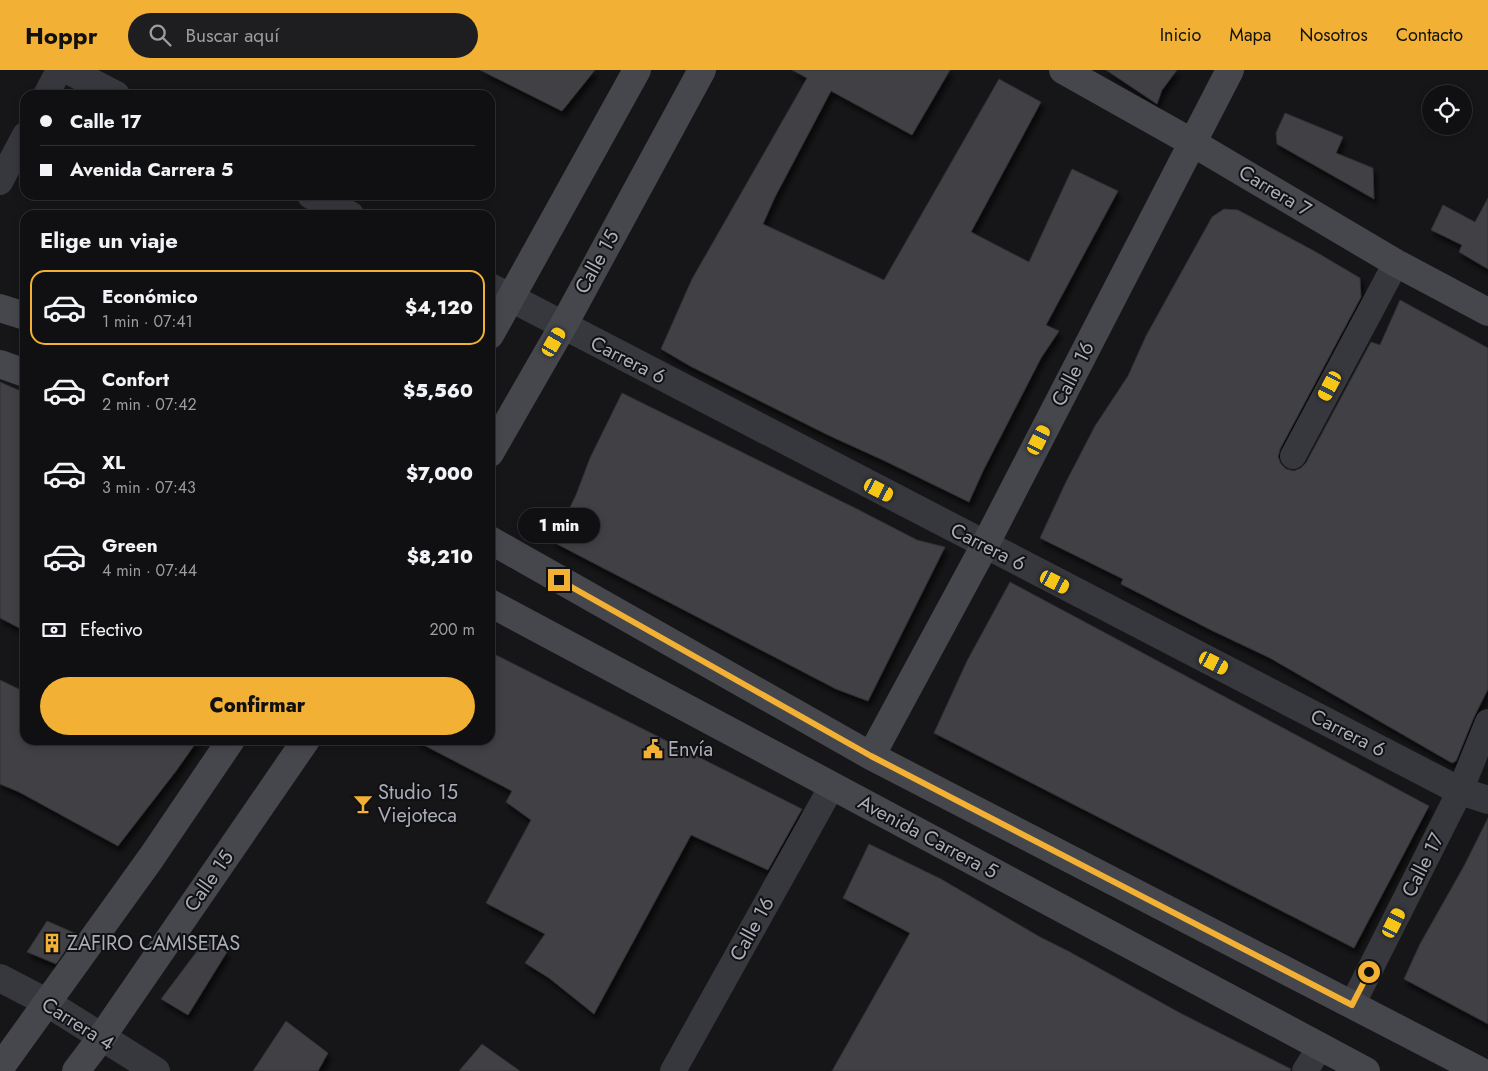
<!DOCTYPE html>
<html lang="es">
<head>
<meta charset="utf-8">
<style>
  :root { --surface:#101012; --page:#1e1e20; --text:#f1f3f6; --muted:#9c9d9f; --line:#303032; --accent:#f2b134 }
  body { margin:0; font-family:Jost,sans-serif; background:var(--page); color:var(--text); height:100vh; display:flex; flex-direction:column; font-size:19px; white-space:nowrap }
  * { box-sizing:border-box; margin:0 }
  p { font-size:16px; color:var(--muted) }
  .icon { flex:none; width:28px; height:28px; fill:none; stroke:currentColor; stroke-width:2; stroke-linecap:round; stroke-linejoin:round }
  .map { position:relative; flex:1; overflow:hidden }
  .details { position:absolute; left:20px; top:140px; width:475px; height:535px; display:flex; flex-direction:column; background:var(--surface); border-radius:15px; box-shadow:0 2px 8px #0003,0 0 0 1px var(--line) }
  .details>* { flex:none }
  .top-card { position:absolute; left:20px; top:20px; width:475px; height:110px; border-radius:15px; box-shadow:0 2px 8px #0003,0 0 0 1px var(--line); display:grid; align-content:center; height:110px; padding:0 20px; background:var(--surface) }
  .tools { position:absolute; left:1422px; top:15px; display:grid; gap:10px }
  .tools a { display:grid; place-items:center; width:50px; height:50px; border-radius:50%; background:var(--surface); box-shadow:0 2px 8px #0003,0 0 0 1px var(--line); font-size:25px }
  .end { position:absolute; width:22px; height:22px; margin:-11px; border:6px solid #f2b134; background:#111; box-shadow:0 0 0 2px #111 }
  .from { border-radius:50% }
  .bubble { position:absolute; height:35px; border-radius:18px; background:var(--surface); box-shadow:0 2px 8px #0003,0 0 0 1px var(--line); font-size:16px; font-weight:800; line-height:35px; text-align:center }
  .car { position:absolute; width:15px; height:30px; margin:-15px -8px; border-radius:6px; box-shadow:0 0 4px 1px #0007; background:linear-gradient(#f5c518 24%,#345 0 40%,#f5c518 0 76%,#345 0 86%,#f5c518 0) }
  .top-card b { display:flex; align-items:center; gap:18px; height:48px; font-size:19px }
  .top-card b+b { border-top:1px solid var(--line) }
  .top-card i { width:12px; height:12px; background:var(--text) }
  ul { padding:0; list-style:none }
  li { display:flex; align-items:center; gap:15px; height:75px; margin:0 10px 8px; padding:0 10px; border:2px solid transparent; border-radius:15px }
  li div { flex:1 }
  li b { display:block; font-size:19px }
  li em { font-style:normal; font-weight:800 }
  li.on { border-color:var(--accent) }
  li>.icon { width:45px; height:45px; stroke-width:1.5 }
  h2 { padding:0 20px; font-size:22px; line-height:60px }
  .pay { display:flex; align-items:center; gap:12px; height:55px; padding:0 20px; font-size:19px }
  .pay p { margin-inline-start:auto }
  .button { display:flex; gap:10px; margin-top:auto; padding:10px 20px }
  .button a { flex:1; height:58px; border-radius:30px; background:var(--accent); color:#111; font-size:20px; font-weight:800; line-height:58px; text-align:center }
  header { display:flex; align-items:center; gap:30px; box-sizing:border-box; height:70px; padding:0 25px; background:var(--accent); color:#111 }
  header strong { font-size:24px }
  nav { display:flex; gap:28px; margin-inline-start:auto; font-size:18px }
  .search { width:350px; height:45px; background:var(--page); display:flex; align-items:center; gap:12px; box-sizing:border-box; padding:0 18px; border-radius:28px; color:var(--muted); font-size:19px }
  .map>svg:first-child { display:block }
  .building { fill:#404145; stroke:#303034; filter:url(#shadow) }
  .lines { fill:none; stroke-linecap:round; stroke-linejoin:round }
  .minor { stroke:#37383d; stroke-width:26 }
  .tertiary { stroke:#37383d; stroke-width:28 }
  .secondary { stroke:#45474d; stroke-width:28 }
  .route { stroke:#f2b134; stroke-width:6 }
  .labels { text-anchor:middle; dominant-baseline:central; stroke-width:4; stroke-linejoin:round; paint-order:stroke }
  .street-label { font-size:20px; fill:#a8adb8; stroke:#111113 }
  .poi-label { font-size:20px; fill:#a8adb8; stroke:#111113; text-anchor:start }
</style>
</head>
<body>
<header>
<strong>Hoppr</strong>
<div class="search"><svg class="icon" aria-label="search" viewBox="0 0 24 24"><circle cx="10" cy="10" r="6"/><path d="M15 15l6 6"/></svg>Buscar aquí</div>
<nav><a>Inicio</a><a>Mapa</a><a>Nosotros</a><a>Contacto</a></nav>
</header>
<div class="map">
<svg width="1488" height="1001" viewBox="0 0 1488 1001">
  <defs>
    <filter id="shadow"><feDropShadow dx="3" dy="5.5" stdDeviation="2.5" flood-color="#0009"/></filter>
  </defs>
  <rect width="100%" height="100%" fill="#161618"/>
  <path class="building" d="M480,0H595L562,41Z
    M792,0H950L912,65L831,21L775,127L763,154L884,210L999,9L1041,32L971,162L1029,192L1072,99L1118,121L1046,255L1059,261L1041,288L983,401L969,432L885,391L828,365L690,296L661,279L692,209L807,8Z
    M1106,0H1177L1162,20L1157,34Z
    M1285,43L1343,67L1336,83L1373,98L1374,129L1277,74L1276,63Z
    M1488,128V199L1459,182L1462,175L1431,160L1443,135L1475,152Z
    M1224,139L1238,140L1316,182L1360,208L1361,227L1280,379L1278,387L1281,394L1286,399L1294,401L1301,398L1306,393L1371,272L1380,275L1400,230L1488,278V619L1474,647L1456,691L1452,693L1270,588L1213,561L1121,514L1123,509L1040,468L1065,414L1095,356L1128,306L1146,266L1212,147Z
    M0,312L25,323V561L0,548Z
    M622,323L859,440L917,470L945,477L868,631L836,619L553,472L576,425L590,388Z
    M1010,512L1429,736L1354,878L934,663L967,591Z
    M490,582L802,739L768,800L691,765L594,944L549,908L525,893L545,864L486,833L531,750L506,732L512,721L414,670H490Z
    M0,610L25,622V670H198L176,701L118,776L19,722L0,714Z
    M1488,748V954L1404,909L1420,874L1464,796Z
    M869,774L941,809L1040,867L1068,881L1182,944L1291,999L1290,1001H832L910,863L843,828Z
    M47,851L77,864L56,894L27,882Z
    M207,868L227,882L188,945L161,929Z
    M286,951L328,983L318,1001H253Z
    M482,974L520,1001H459Z"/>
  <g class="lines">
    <path class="minor" d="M46,25L59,0
      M0,112L25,65
      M1293,386L1396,193
      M1352,935L1460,721L1488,652
      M673,1001L832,716
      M1305,1001L1320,977"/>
    <path class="tertiary" d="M68,0L116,25
      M311,125L350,145
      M490,217L1460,721L1488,730
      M0,908L46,932L156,1001"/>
    <path class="secondary" d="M1063,0L1193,73L1396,193L1488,242
      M0,238L25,246
      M490,265L637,0
      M0,294L25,303
      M490,383L563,256L702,0
      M490,470L871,686L1480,1001
      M490,533L1366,1001
      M871,686L985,475L1230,0
      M0,998L151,788L231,670
      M76,1001L101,968L306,670"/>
  </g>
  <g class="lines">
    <path class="route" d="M559,510L871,686L1352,935L1369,902"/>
  </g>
  <defs>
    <symbol id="civic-bare" viewBox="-9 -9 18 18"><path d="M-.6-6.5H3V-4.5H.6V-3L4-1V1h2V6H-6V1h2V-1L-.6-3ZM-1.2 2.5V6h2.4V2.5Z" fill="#f2b134" stroke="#111113" stroke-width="2.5" paint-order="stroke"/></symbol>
    <symbol id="bar-bare" viewBox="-9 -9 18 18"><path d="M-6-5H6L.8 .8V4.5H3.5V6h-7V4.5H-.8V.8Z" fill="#f2b134" stroke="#111113" stroke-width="2.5" paint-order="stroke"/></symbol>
    <symbol id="building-bare" viewBox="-9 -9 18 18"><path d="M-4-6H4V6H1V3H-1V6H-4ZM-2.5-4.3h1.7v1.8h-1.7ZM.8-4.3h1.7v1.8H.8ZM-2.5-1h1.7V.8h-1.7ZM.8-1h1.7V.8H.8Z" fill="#f2b134" stroke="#111113" stroke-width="2.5" paint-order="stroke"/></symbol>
  </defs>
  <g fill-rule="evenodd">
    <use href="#civic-bare" x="639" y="665" width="28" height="28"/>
    <use href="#bar-bare" x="349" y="720" width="28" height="28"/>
    <use href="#building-bare" x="38" y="859" width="28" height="28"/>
  </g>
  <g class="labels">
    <g class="street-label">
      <text transform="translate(1275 121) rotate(31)">Carrera 7</text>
      <text transform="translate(597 192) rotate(-61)">Calle 15</text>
      <text transform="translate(628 290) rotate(27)">Carrera 6</text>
      <text transform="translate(1073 304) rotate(-63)">Calle 16</text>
      <text transform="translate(988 477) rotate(27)">Carrera 6</text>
      <text transform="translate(1348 663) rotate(27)">Carrera 6</text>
      <text transform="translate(928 767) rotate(28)">Avenida Carrera 5</text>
      <text transform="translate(1423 795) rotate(-63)">Calle 17</text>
      <text transform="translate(209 811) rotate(-55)">Calle 15</text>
      <text transform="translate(752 859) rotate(-61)">Calle 16</text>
      <text transform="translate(78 954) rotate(32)">Carrera 4</text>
    </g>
    <g class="poi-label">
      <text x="668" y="679">Envía</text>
      <text x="378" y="722">Studio 15<tspan x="378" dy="23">Viejoteca</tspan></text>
      <text x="67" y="873">ZAFIRO CAMISETAS</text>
    </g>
  </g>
</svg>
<div class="tools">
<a><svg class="icon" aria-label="locate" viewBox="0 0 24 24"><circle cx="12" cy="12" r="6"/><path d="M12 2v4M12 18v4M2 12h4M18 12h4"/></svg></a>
</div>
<i class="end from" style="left:1369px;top:902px"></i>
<i class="end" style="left:559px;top:510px"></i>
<div class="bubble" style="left:518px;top:438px;width:82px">1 min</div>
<i class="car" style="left:554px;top:272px;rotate:30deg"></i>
<i class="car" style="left:1330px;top:316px;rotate:208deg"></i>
<i class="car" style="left:1039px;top:370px;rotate:27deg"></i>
<i class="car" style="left:879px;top:420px;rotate:117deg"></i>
<i class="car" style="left:1055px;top:512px;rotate:117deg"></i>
<i class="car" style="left:1214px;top:593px;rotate:117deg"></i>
<i class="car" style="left:1394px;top:853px;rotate:27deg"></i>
<div class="top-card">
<b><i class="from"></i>Calle 17</b>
<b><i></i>Avenida Carrera 5</b>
</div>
<section class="details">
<h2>Elige un viaje</h2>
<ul>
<li class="on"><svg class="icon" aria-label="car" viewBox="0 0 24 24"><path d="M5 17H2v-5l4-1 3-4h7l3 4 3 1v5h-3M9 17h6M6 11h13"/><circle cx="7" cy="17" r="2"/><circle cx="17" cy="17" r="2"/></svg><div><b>Económico</b><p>1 min · 07:41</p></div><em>$4,120</em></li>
<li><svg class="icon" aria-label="car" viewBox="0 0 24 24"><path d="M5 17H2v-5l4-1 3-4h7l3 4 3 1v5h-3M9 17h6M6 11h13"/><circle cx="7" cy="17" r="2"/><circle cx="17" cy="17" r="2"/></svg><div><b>Confort</b><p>2 min · 07:42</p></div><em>$5,560</em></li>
<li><svg class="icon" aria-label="car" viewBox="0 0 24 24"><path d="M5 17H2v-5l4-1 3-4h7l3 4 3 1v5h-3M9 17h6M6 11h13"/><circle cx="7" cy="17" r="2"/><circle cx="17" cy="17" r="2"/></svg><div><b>XL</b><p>3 min · 07:43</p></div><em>$7,000</em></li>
<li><svg class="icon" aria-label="car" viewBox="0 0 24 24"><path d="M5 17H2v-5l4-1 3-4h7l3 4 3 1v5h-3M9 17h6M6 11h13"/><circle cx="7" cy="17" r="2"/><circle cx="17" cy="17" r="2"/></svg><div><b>Green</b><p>4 min · 07:44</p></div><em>$8,210</em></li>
</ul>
<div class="pay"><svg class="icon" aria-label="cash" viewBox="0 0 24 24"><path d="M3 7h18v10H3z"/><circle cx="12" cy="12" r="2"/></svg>Efectivo<p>200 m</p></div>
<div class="button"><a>Confirmar</a></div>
</section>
</div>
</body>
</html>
